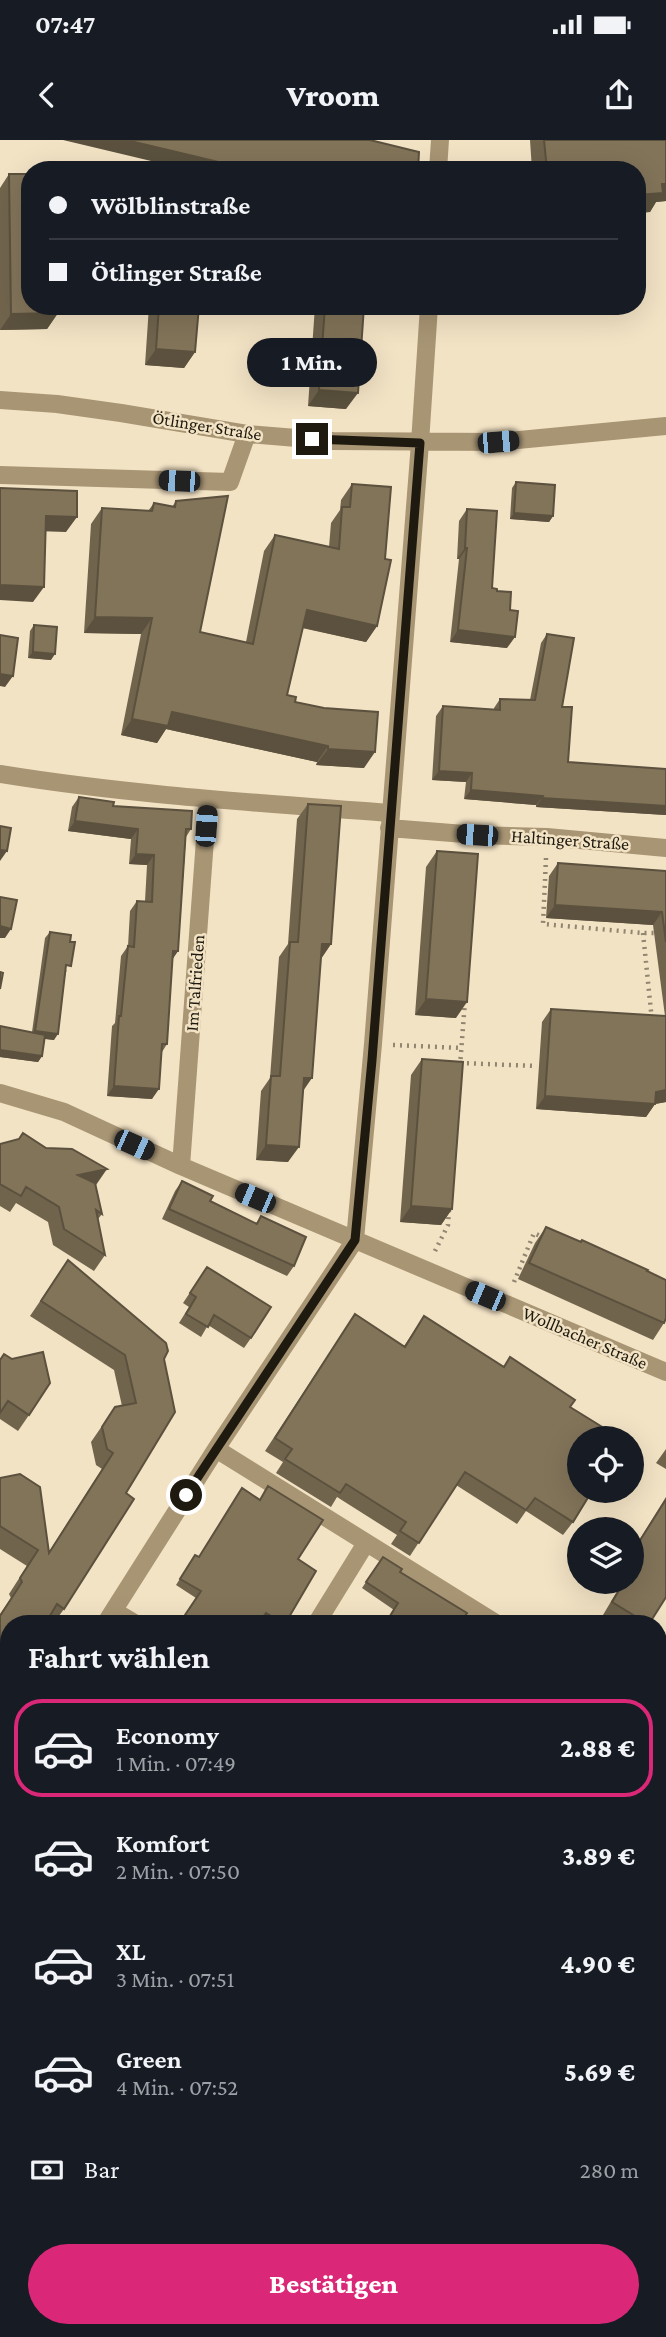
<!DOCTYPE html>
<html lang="de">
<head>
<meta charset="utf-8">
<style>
  :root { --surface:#171b24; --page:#242831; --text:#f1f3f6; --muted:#9ea1a6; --line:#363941; --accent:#db2777 }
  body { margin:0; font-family:"Crimson Pro",serif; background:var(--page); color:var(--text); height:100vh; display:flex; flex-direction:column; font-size:26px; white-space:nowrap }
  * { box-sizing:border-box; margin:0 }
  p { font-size:23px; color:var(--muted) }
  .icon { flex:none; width:38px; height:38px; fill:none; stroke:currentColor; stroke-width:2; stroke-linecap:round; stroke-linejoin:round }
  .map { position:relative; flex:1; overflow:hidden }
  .sheet { position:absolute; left:0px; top:1475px; width:667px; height:723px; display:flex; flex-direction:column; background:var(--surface); border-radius:28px 28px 0 0; box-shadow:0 7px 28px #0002 }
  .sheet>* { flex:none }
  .top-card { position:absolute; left:21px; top:21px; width:625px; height:154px; border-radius:28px; box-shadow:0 7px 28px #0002; display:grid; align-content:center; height:154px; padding:0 28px; background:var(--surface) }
  .buttons { position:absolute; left:567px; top:1286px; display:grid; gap:14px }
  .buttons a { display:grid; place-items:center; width:77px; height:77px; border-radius:50%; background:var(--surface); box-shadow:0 7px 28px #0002; font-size:35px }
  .end { position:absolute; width:32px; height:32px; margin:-16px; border:9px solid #1f1a0f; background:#fff; box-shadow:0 0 0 4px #fff }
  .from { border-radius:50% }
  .bubble { position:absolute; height:49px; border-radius:24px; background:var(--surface); box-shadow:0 7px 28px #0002; font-size:23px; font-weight:800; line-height:49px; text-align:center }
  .car { position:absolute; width:21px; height:42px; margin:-21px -10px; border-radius:9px; box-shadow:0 0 5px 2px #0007; background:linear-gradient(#222 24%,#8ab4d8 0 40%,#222 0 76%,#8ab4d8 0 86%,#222 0) }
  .top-card b { display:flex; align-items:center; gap:24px; height:66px; font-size:26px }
  .top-card b+b { border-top:2px solid var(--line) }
  .top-card i { width:18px; height:18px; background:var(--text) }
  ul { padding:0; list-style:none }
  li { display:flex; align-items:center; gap:21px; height:98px; margin:0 14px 10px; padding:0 14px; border:4px solid transparent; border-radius:28px }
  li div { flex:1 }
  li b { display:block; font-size:26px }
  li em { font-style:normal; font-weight:800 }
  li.selected { border-color:var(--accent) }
  li>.icon { width:63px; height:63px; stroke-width:1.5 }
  h2 { padding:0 28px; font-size:32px; line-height:84px }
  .pay { display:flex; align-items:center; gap:18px; height:77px; padding:0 28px; font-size:26px }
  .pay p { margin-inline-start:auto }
  .action { display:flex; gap:14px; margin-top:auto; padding:14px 28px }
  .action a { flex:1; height:80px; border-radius:42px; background:var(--accent); color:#fff; font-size:28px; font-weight:800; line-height:80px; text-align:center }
  .status { display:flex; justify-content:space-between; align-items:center; height:49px; padding:0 35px; background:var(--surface); direction:ltr }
  .status svg { height:19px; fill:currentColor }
  header { display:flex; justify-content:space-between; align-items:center; height:91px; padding:0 28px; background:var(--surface); font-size:32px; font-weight:800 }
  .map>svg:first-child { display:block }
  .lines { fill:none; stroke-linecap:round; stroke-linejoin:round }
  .path { stroke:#908570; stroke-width:4.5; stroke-dasharray:2 5; stroke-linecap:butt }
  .minor { stroke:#a89574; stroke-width:18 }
  .wall { fill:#70644d }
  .shaded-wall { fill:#5b513e }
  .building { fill:#827459; stroke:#5b513e; stroke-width:2 }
  .route { stroke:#1f1a0f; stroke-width:9 }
  .labels { text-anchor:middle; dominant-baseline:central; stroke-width:5; stroke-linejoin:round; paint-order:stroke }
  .street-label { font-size:18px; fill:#1f1a0f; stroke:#f3e3c5 }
</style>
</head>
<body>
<div class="status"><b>07:47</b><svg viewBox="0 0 49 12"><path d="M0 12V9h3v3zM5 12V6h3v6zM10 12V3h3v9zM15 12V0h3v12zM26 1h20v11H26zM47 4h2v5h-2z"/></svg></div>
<header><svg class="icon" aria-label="back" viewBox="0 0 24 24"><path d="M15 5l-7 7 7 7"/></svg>Vroom<svg class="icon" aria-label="share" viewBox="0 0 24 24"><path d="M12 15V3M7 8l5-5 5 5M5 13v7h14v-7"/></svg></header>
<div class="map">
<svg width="666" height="2197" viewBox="0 0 666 2197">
  <rect width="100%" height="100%" fill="#f3e3c5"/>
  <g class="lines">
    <path class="path" d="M546,718L543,784L643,793H666
      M643,793L652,881
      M393,905L462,908
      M460,923L537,926
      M460,926L465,861
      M435,1111L448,1085L449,1070
      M514,1142L534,1093L542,1097
      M348,2189L361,2197
      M302,2197L303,2189"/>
    <path class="minor" d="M438,30L440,0
      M0,260L57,264L121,273L247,294L333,301L498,302L666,286
      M0,335L230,342L247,294
      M0,634C129,655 260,663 390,673
      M389,688L477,695L547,697L666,708
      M0,953L64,972L181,1026L666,1232
      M181,1026L208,659
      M216,1309L497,1484
      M114,1471L136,1484
      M105,1484L216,1309L355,1100L373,904L420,303L429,166
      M316,1484L366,1403
      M658,1586L666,1572
      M0,1648L9,1635
      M0,1861L9,1867
      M505,2189L517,2197"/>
  </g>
  <path class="wall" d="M530,0H666V61L656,62L650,72L637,73V30H532Z
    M9,34L58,173L47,189L0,190V48Z
    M149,166H199L195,212L184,228L145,225Z
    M315,166H364L346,269L308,266Z
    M516,342L553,376L549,382L510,379L512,348Z
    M352,344L377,486L366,502L302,488L287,555L364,628L316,625L317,622L166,589L157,603L121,595L141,494L84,493L91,384L102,368L148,371L154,363L172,367L176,361L200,492L246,502L264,411L275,395L329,407L331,383L340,370L341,360Z
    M467,369L492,448L497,451L507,508L450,502L459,419H457L459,381Z
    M34,485L51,520L28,518L30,491Z
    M547,494L562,567L568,622L666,629V675L536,667V665L464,659L466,642L432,640L436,576L443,566L494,570V568L500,559L530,560L541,503Z
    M79,657L191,689L186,697L178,811L172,820L167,904L162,912L152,959L107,956L112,886L115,883L121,816L128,806L130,771L137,761H145L147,725L129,724L131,699L68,691L72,667Z
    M308,664L331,804L321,819L303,952L288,1022L256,1020L261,951L270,938L279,817L288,804L297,679Z
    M437,711L456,878L415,875L426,727Z
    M558,723L666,731V962L655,964L646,977L536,969L542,882L551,869L665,876L653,785L546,778L549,736Z
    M50,792L67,832L66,831L54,900L45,899L42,916L38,922L0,917V886L32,892L45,798Z
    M422,919L452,1069L441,1085L400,1082L411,935Z
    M0,1004L96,1045L102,1074L98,1079L105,1115L94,1131L53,1105L48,1082L16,1063L10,1072L0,1066Z
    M182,1041L210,1061L256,1084L261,1076L294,1126L287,1136L162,1079L175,1051Z
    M546,1087L664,1183L653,1200L518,1139L535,1103Z
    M68,1120L164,1219L126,1353L64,1469L53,1484L47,1481L9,1484V1539L3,1548L0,1546V1474L11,1458L9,1454L27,1426L0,1409V1338L49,1412L102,1329L96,1325L91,1302L115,1267L122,1266L114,1230L30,1176Z
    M207,1127L251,1198L244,1208L208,1185L201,1197L179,1183L189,1167L183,1163Z
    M355,1174L404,1206L424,1176L503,1227L570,1267L573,1382L563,1395L526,1371L517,1384L456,1345L410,1416L391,1404L397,1395L337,1357L331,1367L276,1333L283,1322L265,1311Z
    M0,1219L29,1275L18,1291L0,1279Z
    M666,1309V1329L656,1323Z
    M666,1358V1457L649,1484H618L603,1475L619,1448L608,1442H632L638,1402Z
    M195,1415L198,1417L298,1419L285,1484H270L262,1479L196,1458L176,1445Z
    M383,1417L400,1432L460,1484L394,1470L362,1448Z
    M0,1753L8,1758L9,1756V1843L0,1837V1833L2,1829L0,1827Z
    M0,1880L9,1886V2006L0,2001Z
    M365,2189H491L494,2197H377Z
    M643,2189L638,2197H562L550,2190Z"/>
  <path class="shaded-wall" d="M63,0H126L252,30H189Z
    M662,44H666V61L656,62L650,72L637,73V55Z
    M58,173L47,189L0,190L11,174Z
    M156,209L195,212L184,228L145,225Z
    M319,250L358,253L346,269L308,266Z
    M514,373L553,376L549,382L510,379Z
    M46,376L77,377L66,392L36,391Z
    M465,408H467L459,419H457Z
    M0,445L44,447L33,462L0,460Z
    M307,470L377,486L366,502L295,486Z
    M95,477L152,478L141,494L84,493Z
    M458,490L515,497L507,508L450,502Z
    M33,512L55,514L51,520L28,518Z
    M0,534L13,536L5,547L0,546Z
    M172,572L328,606L317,622L166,589L157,603L121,595L132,579Z
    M328,609L375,612L364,628L316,625Z
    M439,631L472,633L466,642L432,640Z
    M471,650L543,656L536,665L464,659Z
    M542,658L666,666V675L536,667Z
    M75,681L138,689L131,699L68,691Z
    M1,710L7,711L0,721V711Z
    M136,714L154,715L147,725L129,724Z
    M555,765L662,772L653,785L546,778Z
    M0,786L11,789L5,798H0Z
    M322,804H331L320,820Z
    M173,811H178L171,821Z
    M426,859L467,862L456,878L415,875Z
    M35,891L58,894L54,900L31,897Z
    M0,910L42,916L38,922L0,917Z
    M304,938H312L301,954Z
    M114,946L159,949L152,959L107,956Z
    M666,950V962L655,964L646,977L536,969L545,956L656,952Z
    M266,1005L299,1007L288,1022L256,1020Z
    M107,1029L96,1045L78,1035Z
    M411,1066L452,1069L441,1085L400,1082Z"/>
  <path class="building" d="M126,0H370L419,12L418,30H252Z
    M544,0H666V44H662L663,53L637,55V30H547Z
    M9,34H30V166H58V173L11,174Z
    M159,166H199L195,212L156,209Z
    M325,166H364L358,253L319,250Z
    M516,342L555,345L553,376L514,373Z
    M352,344L391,347L385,419L391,420L377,486L307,470L287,555L296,557L295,562L324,568L378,572L375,612L328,609V606L172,572L168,586L132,579L152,478L95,477L102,368L152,371L154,363L175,367L176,361L228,356L200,492L253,504L275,395L339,409L342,367H350Z
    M0,348L77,351V377L46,376L44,447L0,445Z
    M467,369L497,371L492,448L497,449V451L511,452L510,470L518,471L515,497L458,490L467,408H465Z
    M34,485L57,487L55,514L33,512Z
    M547,494L574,498L562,567H572L568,622L666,629V666L542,658L543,656L471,650L472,633L439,631L443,566L500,570V559L535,560Z
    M0,495L18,498L13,536L0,534Z
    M79,657L114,662L113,666L192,671L191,689H186L178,811H173L167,904H162L159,949L114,946L119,876H121L128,806L134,807L137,761L152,762L154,715L136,714L138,689L75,681Z
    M308,664L341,666L331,804H322L312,938H304L299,1007L266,1005L271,936H280L290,802H298Z
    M0,686L11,688L7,711L1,710L0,716Z
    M437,711L478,714L467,862L426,859Z
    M558,723L666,731V802L662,772L555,765Z
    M0,757L17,760L11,789L0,786Z
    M50,792L71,795L70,802H75L71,826L66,825L58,894L35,891Z
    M0,832L3,833L0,849Z
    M551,869L666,876V950L656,952L655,964L545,956Z
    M0,886L45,895L42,916L0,910Z
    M422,919L463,922L452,1069L411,1066Z
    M23,993L46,1008L72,1009L107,1029L78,1035L95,1043L102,1074L96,1070L105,1115L64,1089L59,1067L26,1047L21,1056L0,1044V1004L19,999Z
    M182,1041L213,1056L210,1061L257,1084L261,1076L306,1097L294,1126L169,1069Z
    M546,1087L581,1102L582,1100L648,1130L647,1131L666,1140V1178L664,1183L529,1123Z
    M68,1120L166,1203L168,1211L164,1219L175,1272L126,1353L134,1359L64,1469L57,1464L45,1484H9V1529L0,1523V1476L22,1442L20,1438L38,1410L0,1386V1338L20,1334L40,1347L49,1413L113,1313L107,1309L102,1287L115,1267L136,1263L125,1215L41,1161Z
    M207,1127L271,1167L251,1198L214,1175L208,1187L186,1174L196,1157L190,1153Z
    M355,1174L405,1207L424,1176L504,1227L510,1217L575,1260L570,1267L620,1298H579V1351H592L573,1382L535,1358L526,1370L465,1332L419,1403L400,1391L406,1382L346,1344L340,1353L285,1319L292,1309L275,1298Z
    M43,1212L50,1243L29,1275L8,1261L0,1273V1220L4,1214L12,1219Z
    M268,1346L323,1380L298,1419L316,1431L285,1484L266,1473L258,1484H179L201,1451L180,1439L195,1415L199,1417L242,1348L260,1360Z
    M666,1359V1457L649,1484H648L612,1462L624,1442H632V1398L639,1402Z
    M602,1382L616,1390H598Z
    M383,1417L402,1429L400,1432L467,1473L460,1484H385L398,1463L366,1442Z
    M0,1753L8,1758L9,1757V1834L2,1830L7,1822L0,1818Z
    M658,1776L666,1777V2142L658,2154Z
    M0,1880L9,1886V1983L0,1978Z
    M0,2153L9,2155V2189H262L268,2191L269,2189H295L291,2197H0Z
    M658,2154L663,2157L658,2165Z
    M402,2189H491L496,2193L494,2197H414Z
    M592,2189H643L638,2197H605Z
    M351,2191L364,2197H348Z"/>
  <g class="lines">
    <path class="route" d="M186,1355L355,1100L372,920L420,303L312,299"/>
  </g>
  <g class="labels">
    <g class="street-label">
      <text transform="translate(207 286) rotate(9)">Ötlinger Straße</text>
      <text transform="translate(570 700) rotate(4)">Haltinger Straße</text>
      <text transform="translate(195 843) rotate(-86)">Im Talfrieden</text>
      <text transform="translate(585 1198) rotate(23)">Wollbacher Straße</text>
    </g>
  </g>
</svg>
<div class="buttons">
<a><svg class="icon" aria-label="locate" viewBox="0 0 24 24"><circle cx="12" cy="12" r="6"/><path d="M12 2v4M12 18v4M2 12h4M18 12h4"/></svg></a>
<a><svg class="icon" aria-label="layers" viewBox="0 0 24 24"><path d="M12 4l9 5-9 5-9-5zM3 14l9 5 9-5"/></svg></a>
</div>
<i class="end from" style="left:186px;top:1355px"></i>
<i class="end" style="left:312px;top:299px"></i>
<div class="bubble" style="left:247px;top:198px;width:130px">1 Min.</div>
<i class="car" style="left:498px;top:302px;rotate:85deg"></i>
<i class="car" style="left:179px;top:341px;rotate:272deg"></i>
<i class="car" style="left:206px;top:686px;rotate:4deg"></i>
<i class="car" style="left:477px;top:695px;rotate:274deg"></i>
<i class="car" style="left:134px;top:1005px;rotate:114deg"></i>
<i class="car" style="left:255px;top:1058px;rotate:293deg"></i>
<i class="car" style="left:485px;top:1156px;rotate:293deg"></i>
<div class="top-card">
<b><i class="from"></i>Wölblinstraße</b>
<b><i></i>Ötlinger Straße</b>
</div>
<section class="sheet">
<h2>Fahrt wählen</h2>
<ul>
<li class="selected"><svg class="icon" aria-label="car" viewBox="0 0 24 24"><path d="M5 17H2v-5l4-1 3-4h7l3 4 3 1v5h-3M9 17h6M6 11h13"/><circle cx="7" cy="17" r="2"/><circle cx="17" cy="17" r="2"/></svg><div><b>Economy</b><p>1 Min. · 07:49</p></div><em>2.88 €</em></li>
<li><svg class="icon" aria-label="car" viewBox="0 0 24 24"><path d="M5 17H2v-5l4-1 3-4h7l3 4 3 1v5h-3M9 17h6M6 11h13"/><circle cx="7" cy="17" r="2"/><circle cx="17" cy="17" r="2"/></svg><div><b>Komfort</b><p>2 Min. · 07:50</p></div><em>3.89 €</em></li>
<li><svg class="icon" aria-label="car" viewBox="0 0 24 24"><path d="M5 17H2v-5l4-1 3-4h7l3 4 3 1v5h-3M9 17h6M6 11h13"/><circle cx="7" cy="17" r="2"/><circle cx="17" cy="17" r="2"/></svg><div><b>XL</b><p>3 Min. · 07:51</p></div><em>4.90 €</em></li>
<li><svg class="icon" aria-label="car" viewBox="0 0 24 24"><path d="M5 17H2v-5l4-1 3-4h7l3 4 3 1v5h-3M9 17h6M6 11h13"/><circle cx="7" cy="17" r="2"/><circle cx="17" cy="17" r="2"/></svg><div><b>Green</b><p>4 Min. · 07:52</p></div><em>5.69 €</em></li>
</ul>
<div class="pay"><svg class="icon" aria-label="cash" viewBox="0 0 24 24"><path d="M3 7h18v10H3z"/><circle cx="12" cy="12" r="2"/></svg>Bar<p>280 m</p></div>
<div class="action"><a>Bestätigen</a></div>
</section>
</div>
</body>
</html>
